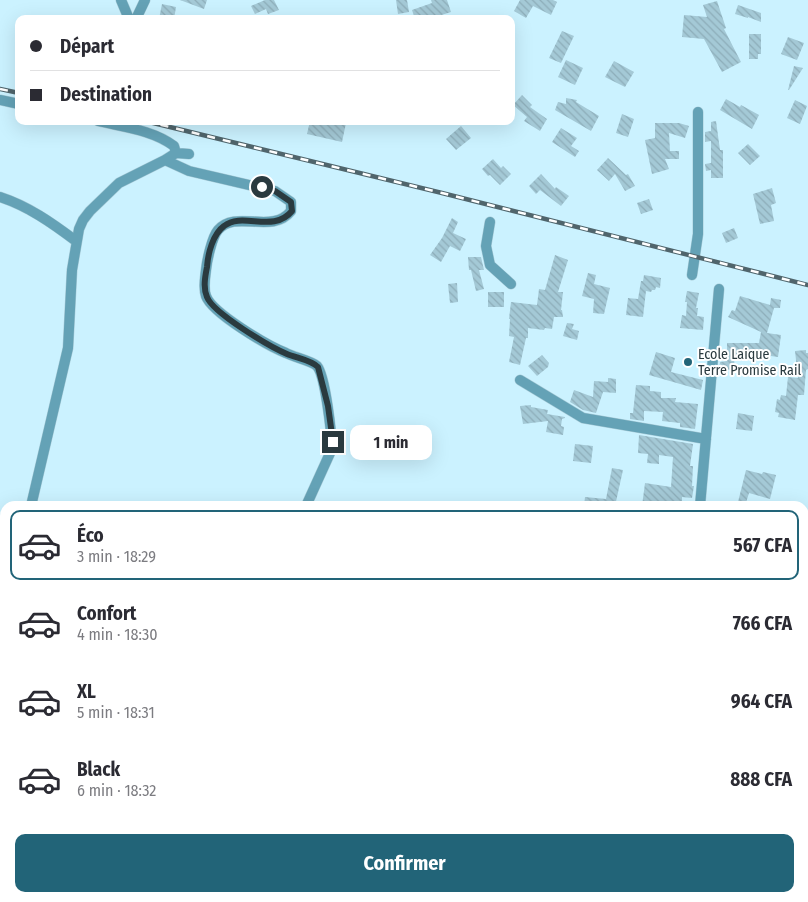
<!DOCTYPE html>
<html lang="fr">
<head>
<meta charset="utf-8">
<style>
  :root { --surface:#fff; --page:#f2f2f3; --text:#2b2b33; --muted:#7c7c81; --line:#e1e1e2; --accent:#226478 }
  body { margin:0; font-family:"Fira Sans Condensed",sans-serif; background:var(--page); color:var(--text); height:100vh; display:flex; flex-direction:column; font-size:19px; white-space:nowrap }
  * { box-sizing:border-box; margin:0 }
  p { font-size:16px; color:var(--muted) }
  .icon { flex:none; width:28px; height:28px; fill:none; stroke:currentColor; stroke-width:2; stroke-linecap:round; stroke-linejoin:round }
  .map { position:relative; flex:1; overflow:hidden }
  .sheet { position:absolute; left:0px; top:501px; width:809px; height:401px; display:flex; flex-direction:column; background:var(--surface); border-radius:15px 15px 0 0; box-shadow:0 5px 20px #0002 }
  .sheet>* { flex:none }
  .guide { position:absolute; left:15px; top:15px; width:500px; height:110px; border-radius:10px; box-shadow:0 5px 20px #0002; display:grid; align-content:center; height:110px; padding:0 15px; background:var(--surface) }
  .end { position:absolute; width:22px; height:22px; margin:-11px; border:6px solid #2a3a3f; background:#fff; box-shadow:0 0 0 2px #fff }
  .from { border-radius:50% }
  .bubble { position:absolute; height:35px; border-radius:10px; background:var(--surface); box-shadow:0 5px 20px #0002; font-size:16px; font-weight:700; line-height:35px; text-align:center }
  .guide b { display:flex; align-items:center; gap:18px; height:48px; font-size:19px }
  .guide b+b { border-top:1px solid var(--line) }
  .guide i { width:12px; height:12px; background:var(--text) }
  ul { padding:9px 0 0; list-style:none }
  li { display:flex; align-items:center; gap:15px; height:70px; margin:0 10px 8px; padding:0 5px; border:2px solid transparent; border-radius:10px }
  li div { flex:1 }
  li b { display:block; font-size:19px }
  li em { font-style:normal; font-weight:700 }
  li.on { border-color:var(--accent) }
  li>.icon { width:45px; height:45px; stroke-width:1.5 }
  .cta { display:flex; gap:10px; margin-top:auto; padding:10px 15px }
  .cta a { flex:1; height:58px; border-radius:10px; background:var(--accent); color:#fff; font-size:20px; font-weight:700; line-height:58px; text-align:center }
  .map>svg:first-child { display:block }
  .building { fill:url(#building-back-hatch) }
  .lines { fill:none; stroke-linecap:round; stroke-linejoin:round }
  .minor-casing { stroke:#abcdd9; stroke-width:11 }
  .minor { stroke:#64a2b6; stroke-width:10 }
  .rail-casing { stroke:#50656c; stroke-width:4.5 }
  .rail { stroke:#fff; stroke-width:2.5; stroke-dasharray:8; stroke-linecap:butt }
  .route { stroke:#2a3a3f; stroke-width:6 }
  .poi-dot { fill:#226478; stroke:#fff; stroke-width:2 }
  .labels { text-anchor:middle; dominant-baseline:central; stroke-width:4; stroke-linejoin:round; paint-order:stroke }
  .poi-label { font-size:14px; fill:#2a3a3f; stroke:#fff; text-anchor:start }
</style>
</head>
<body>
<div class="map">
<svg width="808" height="902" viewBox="0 0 808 902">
  <defs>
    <pattern id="building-back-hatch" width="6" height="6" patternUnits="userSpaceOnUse" patternTransform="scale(1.25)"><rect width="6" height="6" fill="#a4c9d6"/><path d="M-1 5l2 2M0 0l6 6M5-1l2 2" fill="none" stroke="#8dadb9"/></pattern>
  </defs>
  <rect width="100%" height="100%" fill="#cbf2ff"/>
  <path class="building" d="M180,0H207L204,9Z
    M265,0H274L279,10L268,14L266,9L255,14L251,6Z
    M396,0H407L409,12L398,14Z
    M431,0H447L451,12L435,17L436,19H415L412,10L432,3Z
    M520,0H553L557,2L551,15L533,6L526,18L514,11Z
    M717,1L726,28L724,29L741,62L722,72L704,39L682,37L684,15L707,17L703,5Z
    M162,4L176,7L174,19H159Z
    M738,5L761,13V22L748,17V18L735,14Z
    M562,31L574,36L561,63L549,58Z
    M749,34H761V54H758V59H749Z
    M788,37L804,43L797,60L781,54Z
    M566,60L583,68L575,85L558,77Z
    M614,61L634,72L625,87L605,77Z
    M794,66L803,68L789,90H788Z
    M522,95L532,105L530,107L547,119L540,131L524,121L527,117L513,105Z
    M566,98L577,100L576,102L599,116L591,131L555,110L558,102L566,104Z
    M726,99L740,107L741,105L759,115L752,129L720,110Z
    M795,100L807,106L800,124L787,118Z
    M622,114L634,119L628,137L616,133Z
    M310,121L346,123L342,142L307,134Z
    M716,121L720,150H723V178H711V170L706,171L705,164L711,163V141L705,142V132L711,131V122Z
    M655,123H679L689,126L685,138L669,133L670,151H679V159H665L669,169L652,174L645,140L655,138Z
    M461,126L471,138L456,150L446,139Z
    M561,128L577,138L571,146L579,151L575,157L552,142Z
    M748,144L760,156L750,165L738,153Z
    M608,158L626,175L628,174L635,186L625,191L615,174L609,181L597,170Z
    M493,159L501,168L503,166L511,174L500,185L490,175L488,176L482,169Z
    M541,174L555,189L556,187L569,196L561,206L540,190L536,194L529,186Z
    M772,188L776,203L771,205L774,221L760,224L753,194Z
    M649,199L653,210L641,214L637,203Z
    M452,218L458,222L453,233L466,239L460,251L450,246L441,262L430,255L442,238Z
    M734,228L738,238L726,243L722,233Z
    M555,255L568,260L558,292H563L561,310H562L563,317H554L552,329L545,328L544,330L528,328V338H526L520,365L509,362L514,337L509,336L510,319H509L511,302L537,305L539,289L545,290Z
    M468,257H481L484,270H479L484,289L476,291L471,270H469Z
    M588,273L596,275L594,284L610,288L604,314L593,313L594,299L582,296Z
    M644,275L661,278L660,288L656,287L655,290H652L651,292L646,291L643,317L626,315L628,298L638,299L641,281H643Z
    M457,283L458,302L450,303L448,284Z
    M687,291L699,293L696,308H698L697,316L704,317L703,330L680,328L682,315L686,316L687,302H685Z
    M488,292H504V307H488Z
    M740,296L770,305L771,298L781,300L780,308H774L767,333L781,335L778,357L748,353V359H734L735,369L719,371L720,362L727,361V343H759L761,332L728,317L732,310L735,311Z
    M567,323L574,324L572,329L579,331L577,340L563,336Z
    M806,350V353H808V369L806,370L804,395H798L795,420L778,417L779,413L775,412L777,399L780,400L781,395L786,396L788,377L798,378L795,351Z
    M656,352L675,358L671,372L703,380L701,390L649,375Z
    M542,355L549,363L548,367L537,376L528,366Z
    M608,378L616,379V393L603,392L596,413L583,410L570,402L574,390L593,397L594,381L608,382Z
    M636,385L650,386V391L661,392V398H676L675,402L698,404L695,429L680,427V423L662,421L663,412L644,411V421L630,419V413H633Z
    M531,405V407L548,410L547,414L565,417V418L562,419L561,426L564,427L563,435L546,432L548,421L523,424L520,406Z
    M738,413L754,416L752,431L736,429Z
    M639,435L693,444L690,466H693L692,486H694L692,498L682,497V506H642L645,483L671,487L673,457L659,455V464L647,463L648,454L638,453Z
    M575,444L593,446L591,463L573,461Z
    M612,468L623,470L615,506H584L585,497L606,499Z
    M746,470L762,474L763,472L776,475L770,499L749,493L745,506H737Z"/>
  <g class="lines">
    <defs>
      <path id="minor" d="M121,0L129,19
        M136,19L145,0
        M0,100L19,104
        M98,121C123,127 153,130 174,146L176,153
        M165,160L189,171L275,191L291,202V211C272,235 236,209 218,230C212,237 207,260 206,270C205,279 203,288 206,296C212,313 268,346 286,353C293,357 312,361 317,366C325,375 333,438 331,451L306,506
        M0,197C28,206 52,223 76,241
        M490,222L486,246L490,265L511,284
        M692,275L698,234V112
        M520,380L583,418L706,439
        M31,506L68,348L72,270L79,229L83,220L90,211L119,183L165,160L176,153L189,154
        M700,506L719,289
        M0,662L5,635
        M0,747L5,746
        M284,902L288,898
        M662,902L663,898"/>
    </defs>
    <use href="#minor" class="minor-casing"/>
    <use href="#minor" class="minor"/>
    <defs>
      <path id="rail" d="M0,89L19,93
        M145,121L442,193L808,285"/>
    </defs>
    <use href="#rail" class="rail-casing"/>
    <use href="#rail" class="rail"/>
  </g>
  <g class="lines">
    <path class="route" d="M262,187L275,191L291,202L292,211C273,234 243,211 224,226C213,234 208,253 207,267C205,277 203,288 207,297C213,313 270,347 287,354C297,358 311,360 318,367L328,406L333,442"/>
  </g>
  <circle class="poi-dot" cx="688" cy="362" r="5"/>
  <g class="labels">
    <g class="poi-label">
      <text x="698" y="354">Ecole Laique<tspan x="698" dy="16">Terre Promise Rail</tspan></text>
    </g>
  </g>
</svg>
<i class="end from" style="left:262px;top:187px"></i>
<i class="end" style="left:333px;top:442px"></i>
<div class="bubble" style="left:350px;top:425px;width:82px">1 min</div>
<div class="guide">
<b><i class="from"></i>Départ</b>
<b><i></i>Destination</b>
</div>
<section class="sheet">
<ul>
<li class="on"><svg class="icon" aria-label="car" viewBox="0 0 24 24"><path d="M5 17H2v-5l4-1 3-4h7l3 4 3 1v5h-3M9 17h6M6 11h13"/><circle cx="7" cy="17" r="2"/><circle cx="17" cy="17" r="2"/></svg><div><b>Éco</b><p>3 min · 18:29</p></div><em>567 CFA</em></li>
<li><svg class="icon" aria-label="car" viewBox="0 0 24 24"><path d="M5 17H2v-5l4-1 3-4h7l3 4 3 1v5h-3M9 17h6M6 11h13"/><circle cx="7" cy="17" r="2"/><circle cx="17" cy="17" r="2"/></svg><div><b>Confort</b><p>4 min · 18:30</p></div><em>766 CFA</em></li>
<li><svg class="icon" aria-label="car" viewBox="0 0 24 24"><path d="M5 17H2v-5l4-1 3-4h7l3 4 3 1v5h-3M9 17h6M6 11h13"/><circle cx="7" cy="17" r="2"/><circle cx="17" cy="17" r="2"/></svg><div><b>XL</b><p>5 min · 18:31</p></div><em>964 CFA</em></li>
<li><svg class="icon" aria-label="car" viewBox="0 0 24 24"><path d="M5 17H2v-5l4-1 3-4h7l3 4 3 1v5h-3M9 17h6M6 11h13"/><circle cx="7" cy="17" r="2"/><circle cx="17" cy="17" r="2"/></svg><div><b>Black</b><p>6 min · 18:32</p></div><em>888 CFA</em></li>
</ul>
<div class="cta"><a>Confirmer</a></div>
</section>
</div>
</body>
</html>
